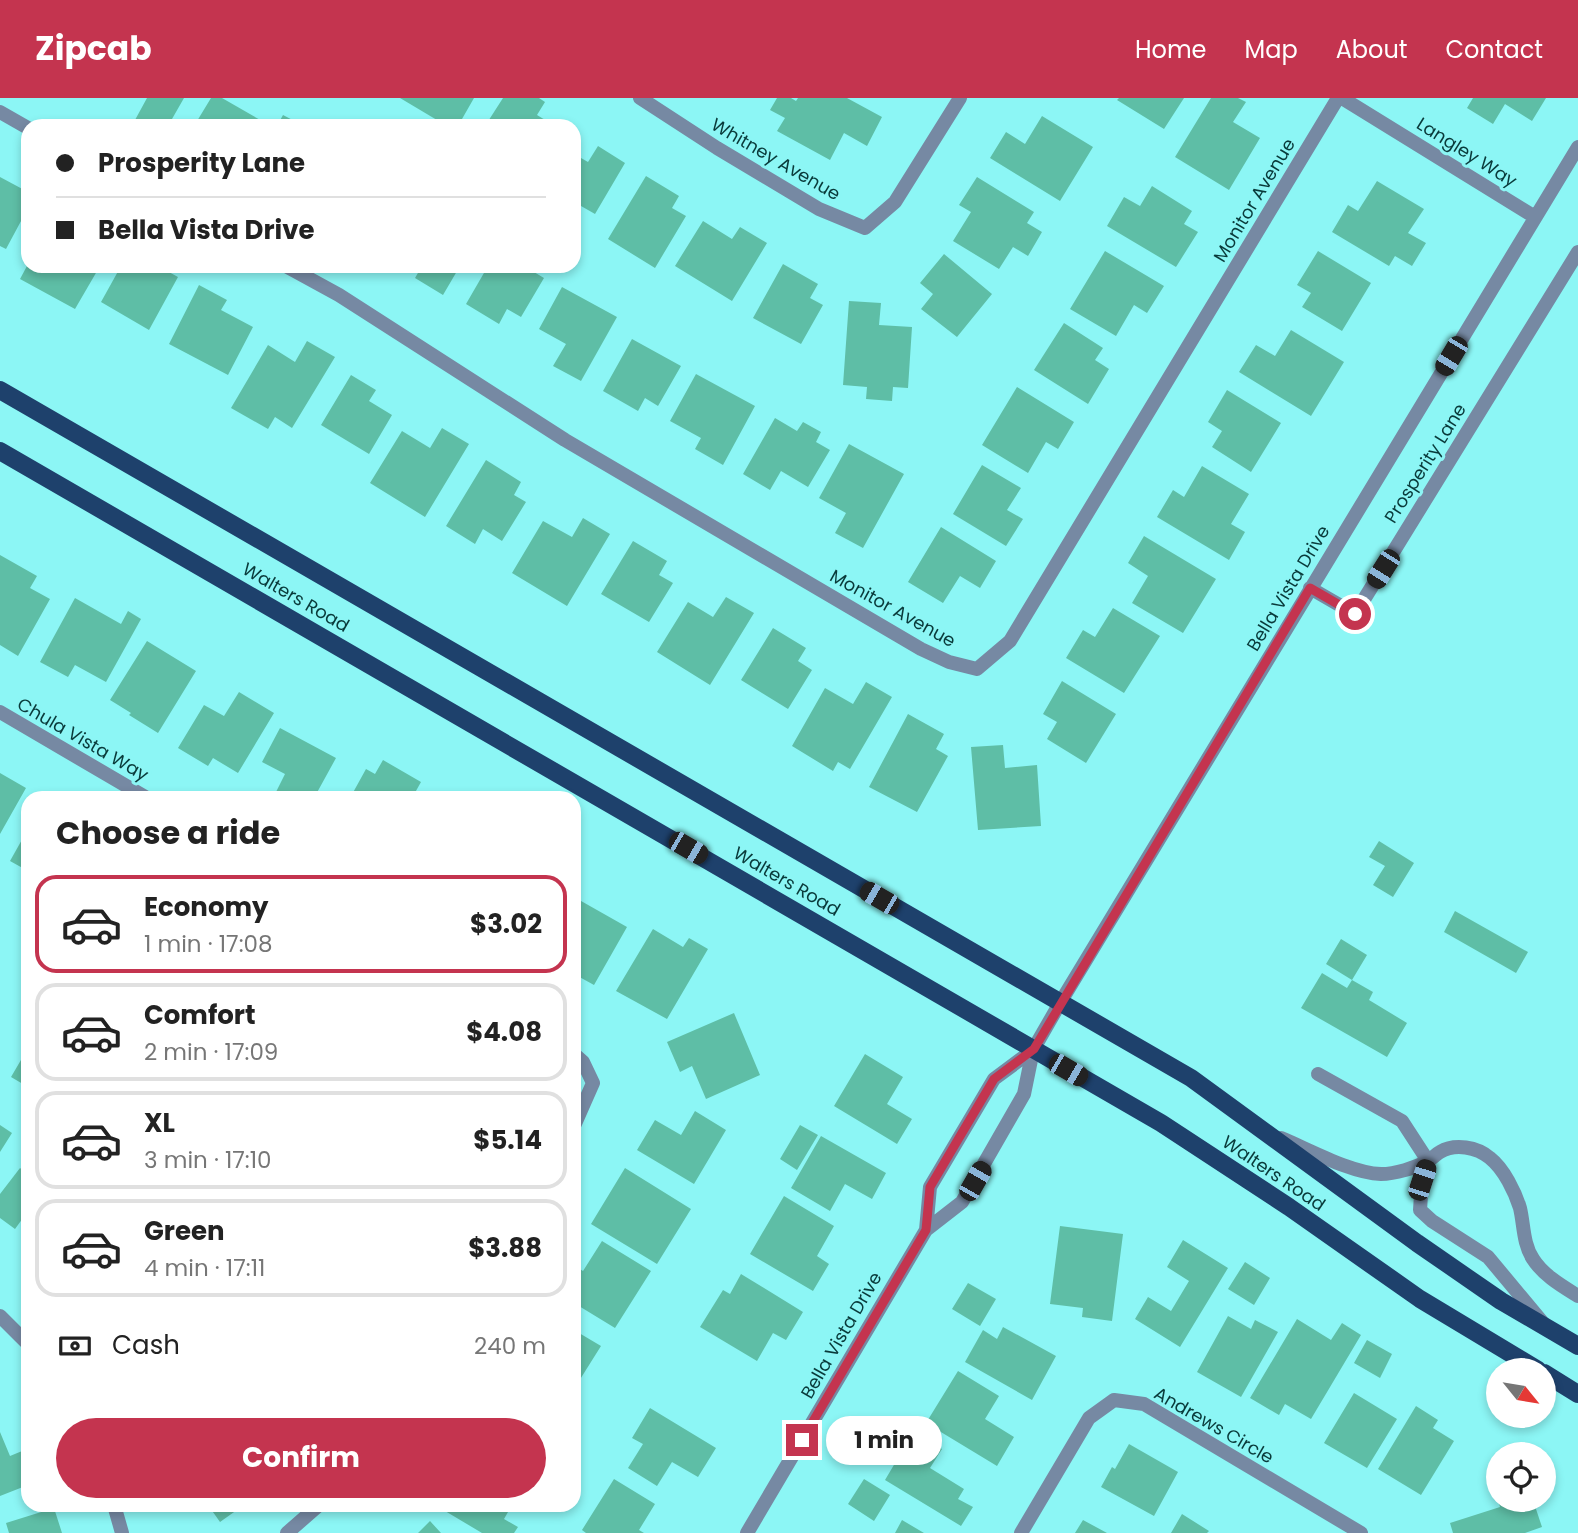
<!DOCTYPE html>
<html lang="en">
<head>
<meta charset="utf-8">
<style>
  :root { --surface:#fff; --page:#f6f6f6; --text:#222; --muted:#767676; --line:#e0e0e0; --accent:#c4344f }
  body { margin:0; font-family:Poppins,sans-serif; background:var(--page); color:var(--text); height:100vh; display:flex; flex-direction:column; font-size:26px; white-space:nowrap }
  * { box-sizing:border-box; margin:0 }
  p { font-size:23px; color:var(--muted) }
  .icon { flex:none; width:38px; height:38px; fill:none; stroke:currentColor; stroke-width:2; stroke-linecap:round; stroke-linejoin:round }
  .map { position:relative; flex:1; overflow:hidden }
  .drawer { position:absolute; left:21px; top:693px; width:560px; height:721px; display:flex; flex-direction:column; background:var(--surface); border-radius:21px; box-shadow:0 4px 10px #0003 }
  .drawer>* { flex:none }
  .guide { position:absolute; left:21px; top:21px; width:560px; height:154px; border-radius:21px; box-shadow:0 4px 10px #0003; display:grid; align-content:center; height:154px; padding:0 35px; background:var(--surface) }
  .needle { width:46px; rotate:120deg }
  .fabs { position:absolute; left:1486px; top:1260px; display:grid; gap:14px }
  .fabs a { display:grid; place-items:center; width:70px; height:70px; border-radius:50%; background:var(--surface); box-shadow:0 4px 10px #0003; font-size:35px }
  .end { position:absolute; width:32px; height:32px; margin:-16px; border:9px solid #c4344f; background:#fff; box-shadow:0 0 0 4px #fff }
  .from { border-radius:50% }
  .bubble { position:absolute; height:49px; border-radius:24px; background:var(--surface); box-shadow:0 4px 10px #0003; font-size:23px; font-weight:700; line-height:49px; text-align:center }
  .car { position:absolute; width:21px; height:42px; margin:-21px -10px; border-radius:9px; box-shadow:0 0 5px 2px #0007; background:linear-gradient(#222 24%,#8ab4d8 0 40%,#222 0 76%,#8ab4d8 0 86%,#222 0) }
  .guide b { display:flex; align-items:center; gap:24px; height:66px; font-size:26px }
  .guide b+b { border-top:2px solid var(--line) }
  .guide i { width:18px; height:18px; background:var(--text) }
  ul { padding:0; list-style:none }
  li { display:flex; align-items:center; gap:21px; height:98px; margin:0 14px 10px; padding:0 21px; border:4px solid var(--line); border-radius:21px }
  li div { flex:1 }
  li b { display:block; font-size:26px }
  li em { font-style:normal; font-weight:700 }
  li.active { border-color:var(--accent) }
  li>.icon { width:63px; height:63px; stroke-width:1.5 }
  h2 { padding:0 35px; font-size:32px; line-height:84px }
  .pay { display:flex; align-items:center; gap:18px; height:77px; padding:0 35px; font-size:26px }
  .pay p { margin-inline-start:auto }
  .primary-button { display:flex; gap:14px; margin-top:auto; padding:14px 35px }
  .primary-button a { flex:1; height:80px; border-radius:42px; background:var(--accent); color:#fff; font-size:28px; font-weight:700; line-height:80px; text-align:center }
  header { display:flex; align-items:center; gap:42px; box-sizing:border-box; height:98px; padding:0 35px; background:var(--accent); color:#fff }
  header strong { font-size:33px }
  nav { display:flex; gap:38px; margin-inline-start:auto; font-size:24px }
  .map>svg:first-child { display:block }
  .building { fill:#5ebea6 }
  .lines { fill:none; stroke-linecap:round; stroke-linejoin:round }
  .lane { stroke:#7689a3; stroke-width:14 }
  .street { stroke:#7689a3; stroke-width:14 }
  .primary { stroke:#1e416c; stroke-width:18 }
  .route { stroke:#c4344f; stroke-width:9 }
  .labels { text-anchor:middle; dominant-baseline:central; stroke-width:6; stroke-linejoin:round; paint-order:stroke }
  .street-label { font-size:18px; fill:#093a3a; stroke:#8cf6f5 }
</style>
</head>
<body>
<header>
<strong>Zipcab</strong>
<nav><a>Home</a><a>Map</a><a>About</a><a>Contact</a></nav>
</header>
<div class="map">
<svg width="1578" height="1435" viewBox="0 0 1578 1435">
  <rect width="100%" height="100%" fill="#8cf6f5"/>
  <path class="building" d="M147,0H184L168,28H145L135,22Z
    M211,0H222L262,23L259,28H194Z
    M400,0H474L458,28H447Z
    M503,0H539L545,4L537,17L550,25L548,28H485Z
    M777,0H791L796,3L798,0H847L882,19L867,48L844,35L830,62L777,33L785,20L770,12Z
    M1119,0H1184L1164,31L1117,2Z
    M1211,0H1238L1246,4L1233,24L1260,40L1229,92L1175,59Z
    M1473,0H1546L1532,23L1505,6L1493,26L1467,10Z
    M283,17L304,28H277Z
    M1042,18L1093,49L1060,103L990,60L1006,34L1025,46Z
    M598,48L625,65L595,116L581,108L574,119V56L588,64Z
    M646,78L679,98L672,110L686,118L655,170L608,141Z
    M0,79L28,94V110L6,151L0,148Z
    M977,79L1034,114L1027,125L1042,134L1028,158L1013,149L999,171L953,143L971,114L959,107Z
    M1377,83L1424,111L1408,135L1426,145L1412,168L1395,158L1389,168L1332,134L1348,107L1358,113Z
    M1152,88L1192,113L1184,126L1198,134L1176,169L1107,128L1124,99L1140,108Z
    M703,123L732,141L740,129L767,145L732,203L675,168Z
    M1105,153L1164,188L1147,215L1134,207L1116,238L1070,211Z
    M1318,153L1371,185L1342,233L1302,209L1311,195L1297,187Z
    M944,156L992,196L957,239L921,211L933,196L920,185Z
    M783,166L818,186L810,200L823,207L801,246L753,220Z
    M27,168H100L75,211L20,181Z
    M121,168H127L135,173L138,168H158L178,179L149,232L101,204Z
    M422,168H460L443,197L415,180Z
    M488,168H524L544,180L521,219L507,211L499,226L466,206Z
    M199,187L227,202L221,212L253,229L228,277L169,246Z
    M562,189L617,219L581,283L553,268L566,246L539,231Z
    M849,203L881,205L879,227L912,229L908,290L893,289L892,303L866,301L867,289L843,287Z
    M1064,225L1103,250L1095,262L1109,271L1088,306L1034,272Z
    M1291,232L1344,264L1311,318L1239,274L1256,247L1275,258Z
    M632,241L681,268L658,308L645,300L638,313L603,293Z
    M307,243L335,259L292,330L275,319L268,331L231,310L268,247L295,264Z
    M696,276L755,308L723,367L695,351L701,340L670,323Z
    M351,277L376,292L369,303L392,317L369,356L321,327Z
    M1017,289L1074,324L1058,351L1046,344L1028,375L982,347Z
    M1227,292L1281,325L1251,374L1212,349L1222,333L1208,324Z
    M775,320L797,333L803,324L821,334L816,344L830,352L808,389L781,373L770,392L743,376Z
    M442,330L469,346L425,419L370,385L402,333L430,350Z
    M849,346L904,376L863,450L835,435L846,415L819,400Z
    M486,362L521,384L514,397L526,404L502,443L483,431L475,446L446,428Z
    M982,367L1021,390L1007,412L1023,421L1006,448L953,416Z
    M1202,368L1249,396L1231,426L1245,434L1229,462L1157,419L1173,392L1184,399Z
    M583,420L610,436L567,508L512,475L543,423L572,439Z
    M941,429L996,463L980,490L960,478L943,505L908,484Z
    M1144,438L1216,481L1183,535L1132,505L1148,478L1128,465Z
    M633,443L667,463L659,477L673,485L649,524L601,496Z
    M0,457L37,478L30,490L50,501L18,558L0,547Z
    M726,499L754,515L710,587L657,554L688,504L713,519Z
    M75,500L121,526L128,513L141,521L106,584L75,567L68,579L40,564Z
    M1113,510L1160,538L1124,595L1066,560L1083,532L1095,539Z
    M773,530L806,550L798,563L812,572L788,611L741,582Z
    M147,543L196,573L158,635L129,617L131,615L110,602Z
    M1062,583L1116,616L1086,665L1047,641L1057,624L1043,616Z
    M866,584L892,599L850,671L838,664L833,673L792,648L825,590L853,606Z
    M239,594L274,615L238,675L213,660L208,668L178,650L204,607L224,618Z
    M908,616L944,636L936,651L948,658L917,714L869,689Z
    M280,630L336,660L314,700H273L285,676L262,664Z
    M1003,647L1005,670L1037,667L1041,728L978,732L971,649Z
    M383,662L421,684L412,700H350L366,671L375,676Z
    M0,675L26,690L0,736Z
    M28,731V773L10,763Z
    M1379,743L1414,765L1393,799L1373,787L1385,768L1369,759Z
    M574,799L627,829L594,887L574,876V851L578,845L574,843Z
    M1455,813L1528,854L1516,875L1444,834Z
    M653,831L683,849L689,840L708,851L667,921L616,893Z
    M1341,841L1367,857L1352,882L1326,866Z
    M1322,875L1347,890L1352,882L1373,894L1369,902L1407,925L1387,959L1301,910Z
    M734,915L760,977L706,1001L692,968L680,974L667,944Z
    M28,950V989L11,979Z
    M865,956L903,979L887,1006L912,1021L897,1046L834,1008Z
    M695,1013L726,1032L694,1086L637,1052L655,1022L681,1037Z
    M0,1027L12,1035L0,1054Z
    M800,1027L818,1037L797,1072L780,1061Z
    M821,1038L886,1075L872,1101L845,1086L830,1113L791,1090Z
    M20,1070L28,1076V1124L23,1120L15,1131L0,1120V1096Z
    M625,1070L691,1111L657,1166L591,1126Z
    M784,1098L834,1128L817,1158L829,1166L813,1193L750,1156Z
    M1060,1128L1123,1136L1112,1223L1082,1219L1083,1210L1050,1206Z
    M1183,1142L1228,1170L1180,1249L1135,1221L1148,1199L1171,1213L1189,1183L1167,1169Z
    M602,1143L651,1173L615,1230L574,1205V1167L583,1173Z
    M1245,1164L1270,1180L1254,1207L1228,1191Z
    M741,1176L803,1214L786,1242L773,1235L757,1263L700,1229L723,1192L730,1196Z
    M968,1185L996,1201L980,1228L952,1211Z
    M1228,1218L1251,1231L1255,1222L1278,1234L1241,1299L1197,1274Z
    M1297,1221L1331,1242L1342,1225L1361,1237L1311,1321L1285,1306L1279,1317L1250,1300Z
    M1003,1229L1056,1258L1032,1302L965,1264L983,1232L997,1241Z
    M574,1232L601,1248L574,1291Z
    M1367,1242L1392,1256L1380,1280L1354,1265Z
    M958,1273L999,1298L985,1321L1014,1339L997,1368L926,1325Z
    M1354,1295L1397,1321L1367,1370L1324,1345Z
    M1416,1308L1438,1322L1433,1330L1454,1343L1421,1397L1378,1371Z
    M650,1310L716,1350L698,1379L672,1364L657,1388L628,1370L643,1346L632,1340Z
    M914,1333L942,1351L930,1370L964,1391L958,1401L973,1409L961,1428L885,1382Z
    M0,1334L10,1358L27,1351L28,1355V1387L0,1398Z
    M1129,1346L1178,1374L1154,1418L1101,1389L1112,1369L1115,1371Z
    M614,1381L655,1406L639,1432L644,1435H586L582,1432Z
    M864,1381L890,1397L874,1423L848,1406Z
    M1498,1402H1533L1542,1429L1525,1435H1453L1450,1425L1500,1409Z
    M208,1407H244L220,1424Z
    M435,1407H512L504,1421L518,1429L514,1435H482Z
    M54,1410L62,1435H9L6,1425Z
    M1182,1416L1209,1433L1207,1435H1171Z
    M902,1422L924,1435H895Z
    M1083,1422L1107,1435H1075Z
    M430,1423L441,1435H418Z"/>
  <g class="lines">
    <path class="lane" d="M1318,976L1402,1023L1428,1063"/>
    <path class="street" d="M640,0L717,50L819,111L865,130L895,104L960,0
      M1342,0L1535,119
      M0,14L28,30
      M286,168L339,197L565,342L921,551L949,564L977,571L1010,543L1338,0
      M1310,490L1355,516L1578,154
      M0,614L147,700
      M574,956L583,964L593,985L574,1028
      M1281,1040C1310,1052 1351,1075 1381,1076C1395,1076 1415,1070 1428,1063C1432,1061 1436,1056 1440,1054C1455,1045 1477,1049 1490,1060C1504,1071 1515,1094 1520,1110C1524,1127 1523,1146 1533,1161C1543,1177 1562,1188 1578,1198
      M1428,1063L1422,1082L1420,1112L1432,1123L1488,1159L1543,1225
      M926,1132L930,1089L994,981L1033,952
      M0,1218L28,1246
      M114,1407L122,1435
      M287,1435L319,1407
      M747,1435L926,1132L962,1104L1024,996L1033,952L1060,905L1578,49
      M1021,1435L1089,1320L1114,1302L1144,1306L1361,1435"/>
    <path class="primary" d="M0,292L1191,980L1417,1145L1501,1203L1578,1248
      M0,353L1161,1025L1289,1109L1420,1201L1538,1272
      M1544,1275L1578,1296"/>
  </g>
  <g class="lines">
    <path class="route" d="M802,1342L926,1132L930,1089L956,1045L994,981L1034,951L1310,490L1355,516"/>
  </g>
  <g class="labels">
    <g class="street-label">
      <text transform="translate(1467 54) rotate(32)">Langley Way</text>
      <text transform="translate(776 61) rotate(30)">Whitney Avenue</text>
      <text transform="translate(1254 102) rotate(-59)">Monitor Avenue</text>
      <text transform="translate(1425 365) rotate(-58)">Prosperity Lane</text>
      <text transform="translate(1288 490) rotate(-59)">Bella Vista Drive</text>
      <text transform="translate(296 499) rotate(30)">Walters Road</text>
      <text transform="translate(893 510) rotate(29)">Monitor Avenue</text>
      <text transform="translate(83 641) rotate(30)">Chula Vista Way</text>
      <text transform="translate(787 783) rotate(30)">Walters Road</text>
      <text transform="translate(1274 1075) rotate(34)">Walters Road</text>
      <text transform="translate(841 1237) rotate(-60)">Bella Vista Drive</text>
      <text transform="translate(1214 1327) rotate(30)">Andrews Circle</text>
    </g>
  </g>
</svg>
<div class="fabs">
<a><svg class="needle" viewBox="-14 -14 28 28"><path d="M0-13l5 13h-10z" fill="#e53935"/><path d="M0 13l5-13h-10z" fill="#767676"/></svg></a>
<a><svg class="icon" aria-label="locate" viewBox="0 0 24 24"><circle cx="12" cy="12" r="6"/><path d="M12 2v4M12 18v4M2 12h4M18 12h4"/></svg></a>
</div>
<i class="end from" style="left:1355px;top:516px"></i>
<i class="end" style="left:802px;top:1342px"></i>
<div class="bubble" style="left:826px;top:1318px;width:116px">1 min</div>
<i class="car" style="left:1451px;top:258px;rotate:211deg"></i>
<i class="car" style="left:1383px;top:471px;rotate:212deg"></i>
<i class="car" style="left:688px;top:750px;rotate:120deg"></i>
<i class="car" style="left:879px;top:800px;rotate:300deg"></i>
<i class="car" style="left:1068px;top:972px;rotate:120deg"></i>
<i class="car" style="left:1422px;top:1082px;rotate:18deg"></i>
<i class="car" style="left:975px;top:1083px;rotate:30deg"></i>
<div class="guide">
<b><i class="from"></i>Prosperity Lane</b>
<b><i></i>Bella Vista Drive</b>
</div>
<section class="drawer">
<h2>Choose a ride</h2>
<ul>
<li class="active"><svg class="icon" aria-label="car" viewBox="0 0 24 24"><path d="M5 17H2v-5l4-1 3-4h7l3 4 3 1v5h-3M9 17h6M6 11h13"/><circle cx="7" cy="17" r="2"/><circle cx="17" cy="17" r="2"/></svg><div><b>Economy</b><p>1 min · 17:08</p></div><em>$3.02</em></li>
<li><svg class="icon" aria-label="car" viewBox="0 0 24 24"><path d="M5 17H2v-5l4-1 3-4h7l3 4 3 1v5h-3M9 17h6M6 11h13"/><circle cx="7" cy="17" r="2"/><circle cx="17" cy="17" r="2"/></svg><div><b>Comfort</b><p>2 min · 17:09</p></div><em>$4.08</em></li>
<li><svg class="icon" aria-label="car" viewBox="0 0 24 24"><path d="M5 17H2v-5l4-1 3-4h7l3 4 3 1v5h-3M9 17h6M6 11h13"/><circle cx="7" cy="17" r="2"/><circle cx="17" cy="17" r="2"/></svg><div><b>XL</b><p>3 min · 17:10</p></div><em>$5.14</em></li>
<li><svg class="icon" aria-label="car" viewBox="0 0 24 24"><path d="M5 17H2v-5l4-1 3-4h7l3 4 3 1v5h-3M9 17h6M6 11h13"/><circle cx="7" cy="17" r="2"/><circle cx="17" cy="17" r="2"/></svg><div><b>Green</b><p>4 min · 17:11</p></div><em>$3.88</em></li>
</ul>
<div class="pay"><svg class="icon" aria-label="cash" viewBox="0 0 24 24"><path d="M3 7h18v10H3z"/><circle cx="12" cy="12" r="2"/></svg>Cash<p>240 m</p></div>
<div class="primary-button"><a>Confirm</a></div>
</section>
</div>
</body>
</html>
